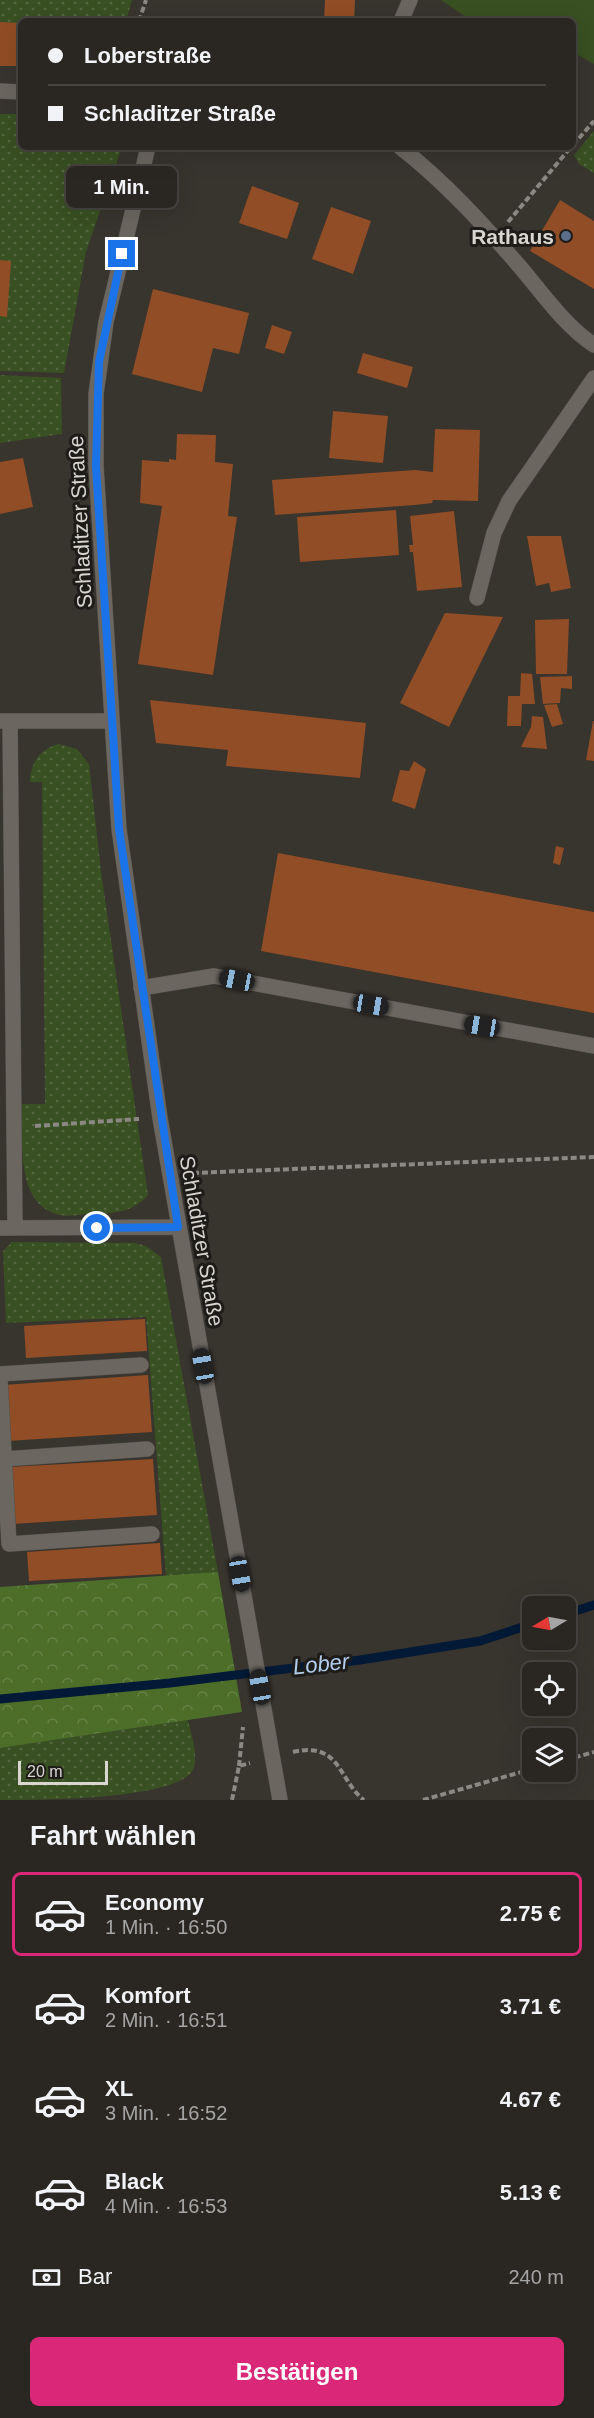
<!DOCTYPE html>
<html lang="de">
<head>
<meta charset="utf-8">
<style>
  :root { --surface:#2a2722; --page:#322f2a; --text:#f1f3f6; --muted:#a5a5a5; --line:#464440; --accent:#db2777 }
  body { margin:0; font-family:Helvetica,sans-serif; background:var(--page); color:var(--text); height:100vh; display:flex; flex-direction:column; font-size:22px; white-space:nowrap }
  * { box-sizing:border-box; margin:0 }
  p { font-size:20px; color:var(--muted) }
  .icon { flex:none; width:33px; height:33px; fill:none; stroke:currentColor; stroke-width:2; stroke-linecap:round; stroke-linejoin:round }
  .map { position:relative; height:1800px; overflow:hidden }
  .panel { display:flex; flex-direction:column; background:var(--surface); flex:1 }
  .panel>* { flex:none }
  .banner { position:absolute; left:18px; top:18px; width:558px; height:132px; border-radius:9px; box-shadow:0 6px 24px #0002,0 0 0 2px var(--line); display:grid; align-content:center; height:132px; padding:0 30px; background:var(--surface) }
  .needle { width:39px; rotate:260deg }
  .buttons { position:absolute; left:522px; top:1596px; display:grid; gap:12px }
  .buttons a { display:grid; place-items:center; width:54px; height:54px; border-radius:9px; background:var(--surface); box-shadow:0 6px 24px #0002,0 0 0 2px var(--line); font-size:30px }
  .scale { position:absolute; left:18px; bottom:15px; width:90px; box-sizing:border-box; padding-left:6px; border:3px solid #d9d6d2; border-top:0; font-size:16px; line-height:21px; white-space:nowrap; color:#d9d6d2; -webkit-text-stroke:4px #1e1c19; paint-order:stroke }
  .end { position:absolute; width:27px; height:27px; margin:-14px; border:8px solid #1a73e8; background:#fff; box-shadow:0 0 0 3px #fff }
  .from { border-radius:50% }
  .bubble { position:absolute; height:42px; border-radius:9px; background:var(--surface); box-shadow:0 6px 24px #0002,0 0 0 2px var(--line); font-size:20px; font-weight:700; line-height:42px; text-align:center }
  .car { position:absolute; width:18px; height:36px; margin:-18px -9px; border-radius:8px; box-shadow:0 0 4px 2px #0007; background:linear-gradient(#222 24%,#8ab4d8 0 40%,#222 0 76%,#8ab4d8 0 86%,#222 0) }
  .banner b { display:flex; align-items:center; gap:21px; height:57px; font-size:22px }
  .banner b+b { border-top:2px solid var(--line) }
  .banner i { width:15px; height:15px; background:var(--text) }
  ul { padding:0; list-style:none }
  li { display:flex; align-items:center; gap:18px; height:84px; margin:0 12px 9px; padding:0 18px; border:3px solid transparent; border-radius:9px }
  li div { flex:1 }
  li b { display:block; font-size:22px }
  li em { font-style:normal; font-weight:700 }
  li.selected { border-color:var(--accent) }
  li>.icon { width:54px; height:54px; stroke-width:1.5 }
  h2 { padding:0 30px; font-size:27px; line-height:72px }
  .pay { display:flex; align-items:center; gap:15px; height:66px; padding:0 30px; font-size:22px }
  .pay p { margin-inline-start:auto }
  .action { display:flex; gap:12px; margin-top:auto; padding:12px 30px }
  .action a { flex:1; height:69px; border-radius:9px; background:var(--accent); color:#fff; font-size:24px; font-weight:700; line-height:69px; text-align:center }
  .map>svg:first-child { display:block }
  .grass { fill:url(#grass-dots) }
  .forest { fill:url(#forest-crowns) }
  .park { fill:#395022 }
  .lines { fill:none; stroke-linecap:round; stroke-linejoin:round }
  .stream { stroke:#031a36; stroke-width:9 }
  .building { fill:#914d25 }
  .service-casing { stroke:#53504b; stroke-width:16 }
  .minor-casing { stroke:#53504b; stroke-width:16 }
  .path { stroke:#8c8984; stroke-width:4; stroke-dasharray:6 3; stroke-linecap:butt }
  .service { stroke:#6b6760; stroke-width:15 }
  .minor { stroke:#6b6760; stroke-width:15 }
  .route { stroke:#1a73e8; stroke-width:8 }
  .service-dot { fill:#5c6f8a; stroke:#1e1c19; stroke-width:2 }
  .labels { text-anchor:middle; dominant-baseline:central; stroke-width:6; stroke-linejoin:round; paint-order:stroke }
  .poi-label { font-size:21px; font-weight:bold; fill:#d9d6d2; stroke:#1e1c19; text-anchor:end }
  .street-label { font-size:21px; fill:#d9d6d2; stroke:#1e1c19 }
  .water-label { font-size:22px; font-style:italic; fill:#b3cdee; stroke:#1e1c19 }
</style>
</head>
<body>
<div class="map">
<svg width="594" height="1800" viewBox="0 0 594 1800">
  <defs>
    <pattern id="grass-dots" width="8" height="8" patternUnits="userSpaceOnUse" patternTransform="scale(1.5)"><rect width="8" height="8" fill="#395022"/><path d="M2 2h.1M6 6h.1" fill="none" stroke="#556841" stroke-width="1.8" stroke-linecap="round"/></pattern>
    <pattern id="forest-crowns" width="20" height="18" patternUnits="userSpaceOnUse" patternTransform="scale(1.5)"><rect width="20" height="18" fill="#4c6e28"/><path d="M2 6a3 3 0 1 1 6 0M12 15a3 3 0 1 1 6 0" fill="none" stroke="#658246"/></pattern>
  </defs>
  <rect width="100%" height="100%" fill="#38342e"/>
  <path class="grass" d="M0,0H132L126,21H21V24L0,23Z
    M0,114H21V147H122L86,252L64,373L0,371Z
    M594,131V173L579,164L574,155Z
    M0,375L61,378L62,434L0,443Z
    M58,744L77,749L89,764L101,871L148,1195C132,1213 115,1213 93,1214C83,1214 70,1217 60,1215C14,1205 23,1139 22,1104H45L42,782H30C31,762 39,750 58,744Z
    M12,1242L135,1243L146,1246L161,1257L218,1572L166,1577L146,1317L6,1323L3,1251Z
    M188,1720C191,1735 199,1755 193,1770C176,1800 39,1800 0,1800V1748Z"/>
  <path class="forest" d="M218,1572L242,1712L0,1748V1587Z"/>
  <path class="park" d="M441,0H594V64L573,52V21H472Z"/>
  <g class="lines">
    <path class="stream" d="M566,1614L594,1605
      M0,1699L170,1683L360,1660L480,1641L532,1624"/>
  </g>
  <path class="building" d="M325,0H355L354,21H324Z
    M0,22L21,23V66H0Z
    M252,186L299,203L287,239L239,223Z
    M560,200L594,221V289L530,251Z
    M331,207L371,221L353,274L312,259Z
    M0,260L11,261L7,317L0,316Z
    M153,289L249,313L239,354L213,348L202,392L132,374Z
    M272,325L292,332L284,354L265,348Z
    M363,353L413,367L407,388L357,373Z
    M333,411L388,416L383,463L329,458Z
    M435,429L480,430L478,501L433,500L432,503L415,505L275,515L272,480L415,470L433,472Z
    M177,434L216,435L215,462L233,464L228,516L237,517L213,675L138,664L162,506L140,503L142,460L169,462V459L176,460Z
    M23,458L33,507L0,514V462Z
    M396,510L399,555L300,562L297,517Z
    M454,511L462,587L417,591L413,552H410L409,545H413L410,516Z
    M527,536H561L571,588L551,592L549,583L536,586Z
    M445,613L503,617L449,727L400,703Z
    M569,619L567,674H536L535,620Z
    M521,673L532,674L535,704H522L521,726H507L508,696H520Z
    M572,676V689L561,688L560,703L543,704L540,677Z
    M150,700L366,723L360,778L226,766L228,750L156,743Z
    M557,704L563,724L552,727L544,705Z
    M532,716L543,717L547,749L521,747L531,727Z
    M593,721H594V761L586,760Z
    M414,761L426,769L415,809L392,801L400,770L409,771Z
    M556,846L564,848L560,865L553,863Z
    M278,853L594,912V1013L261,951Z
    M145,1319L147,1351L26,1358L24,1326Z
    M148,1375L152,1432L7,1441L3,1385Z
    M153,1459L157,1515L12,1524L9,1467Z
    M160,1543L162,1574L29,1581L27,1552Z"/>
  <g class="lines">
    <defs>
      <path id="service" d="M477,598L494,533L509,501L594,378
        M141,988L214,976L594,1046
        M0,1374L141,1365
        M0,1378L9,1544L152,1534
        M4,1459L147,1449"/>
      <path id="minor" d="M401,21L410,0
        M0,91L21,92
        M148,147L106,322L96,394V466L119,829L160,1118L280,1800
        M400,147C445,182 484,225 521,268C543,294 565,326 594,345
        M0,721H111
        M10,721L15,1228
        M0,1228L178,1227"/>
    </defs>
    <use href="#service" class="service-casing"/>
    <use href="#minor" class="minor-casing"/>
    <path class="path" d="M139,21L146,0
      M573,145L594,121
      M508,222L571,147
      M35,1126L139,1119
      M193,1173L594,1157
      M293,1752C341,1741 338,1780 364,1800
      M566,1760L594,1752
      M239,1766L243,1727
      M232,1800L239,1766L250,1763
      M423,1800L532,1769"/>
    <use href="#service" class="service"/>
    <use href="#minor" class="minor"/>
  </g>
  <g class="lines">
    <path class="route" d="M97,1228L178,1227L119,829L96,466L99,362L122,254"/>
  </g>
  <circle class="service-dot" cx="566" cy="236" r="6"/>
  <g class="labels">
    <g class="poi-label">
      <text x="554" y="236">Rathaus</text>
    </g>
    <g class="street-label">
      <text transform="translate(80 522) rotate(-93)">Schladitzer Straße</text>
      <text transform="translate(202 1241) rotate(80)">Schladitzer Straße</text>
    </g>
    <g class="water-label">
      <text transform="translate(321 1664) rotate(-6)">Lober</text>
    </g>
  </g>
</svg>
<div class="buttons">
<a><svg class="needle" viewBox="-14 -14 28 28"><path d="M0-13l5 13h-10z" fill="#e53935"/><path d="M0 13l5-13h-10z" fill="#a5a5a5"/></svg></a>
<a><svg class="icon" aria-label="locate" viewBox="0 0 24 24"><circle cx="12" cy="12" r="6"/><path d="M12 2v4M12 18v4M2 12h4M18 12h4"/></svg></a>
<a><svg class="icon" aria-label="layers" viewBox="0 0 24 24"><path d="M12 4l9 5-9 5-9-5zM3 14l9 5 9-5"/></svg></a>
</div>
<div class="scale">20 m</div>
<i class="end from" style="left:97px;top:1228px"></i>
<i class="end" style="left:122px;top:254px"></i>
<div class="bubble" style="left:66px;top:166px;width:111px">1 Min.</div>
<i class="car" style="left:237px;top:980px;rotate:281deg"></i>
<i class="car" style="left:371px;top:1005px;rotate:100deg"></i>
<i class="car" style="left:482px;top:1026px;rotate:280deg"></i>
<i class="car" style="left:203px;top:1366px;rotate:350deg"></i>
<i class="car" style="left:240px;top:1574px;rotate:170deg"></i>
<i class="car" style="left:260px;top:1687px;rotate:350deg"></i>
<div class="banner">
<b><i class="from"></i>Loberstraße</b>
<b><i></i>Schladitzer Straße</b>
</div>
</div>
<section class="panel">
<h2>Fahrt wählen</h2>
<ul>
<li class="selected"><svg class="icon" aria-label="car" viewBox="0 0 24 24"><path d="M5 17H2v-5l4-1 3-4h7l3 4 3 1v5h-3M9 17h6M6 11h13"/><circle cx="7" cy="17" r="2"/><circle cx="17" cy="17" r="2"/></svg><div><b>Economy</b><p>1 Min. · 16:50</p></div><em>2.75 €</em></li>
<li><svg class="icon" aria-label="car" viewBox="0 0 24 24"><path d="M5 17H2v-5l4-1 3-4h7l3 4 3 1v5h-3M9 17h6M6 11h13"/><circle cx="7" cy="17" r="2"/><circle cx="17" cy="17" r="2"/></svg><div><b>Komfort</b><p>2 Min. · 16:51</p></div><em>3.71 €</em></li>
<li><svg class="icon" aria-label="car" viewBox="0 0 24 24"><path d="M5 17H2v-5l4-1 3-4h7l3 4 3 1v5h-3M9 17h6M6 11h13"/><circle cx="7" cy="17" r="2"/><circle cx="17" cy="17" r="2"/></svg><div><b>XL</b><p>3 Min. · 16:52</p></div><em>4.67 €</em></li>
<li><svg class="icon" aria-label="car" viewBox="0 0 24 24"><path d="M5 17H2v-5l4-1 3-4h7l3 4 3 1v5h-3M9 17h6M6 11h13"/><circle cx="7" cy="17" r="2"/><circle cx="17" cy="17" r="2"/></svg><div><b>Black</b><p>4 Min. · 16:53</p></div><em>5.13 €</em></li>
</ul>
<div class="pay"><svg class="icon" aria-label="cash" viewBox="0 0 24 24"><path d="M3 7h18v10H3z"/><circle cx="12" cy="12" r="2"/></svg>Bar<p>240 m</p></div>
<div class="action"><a>Bestätigen</a></div>
</section>
</body>
</html>
